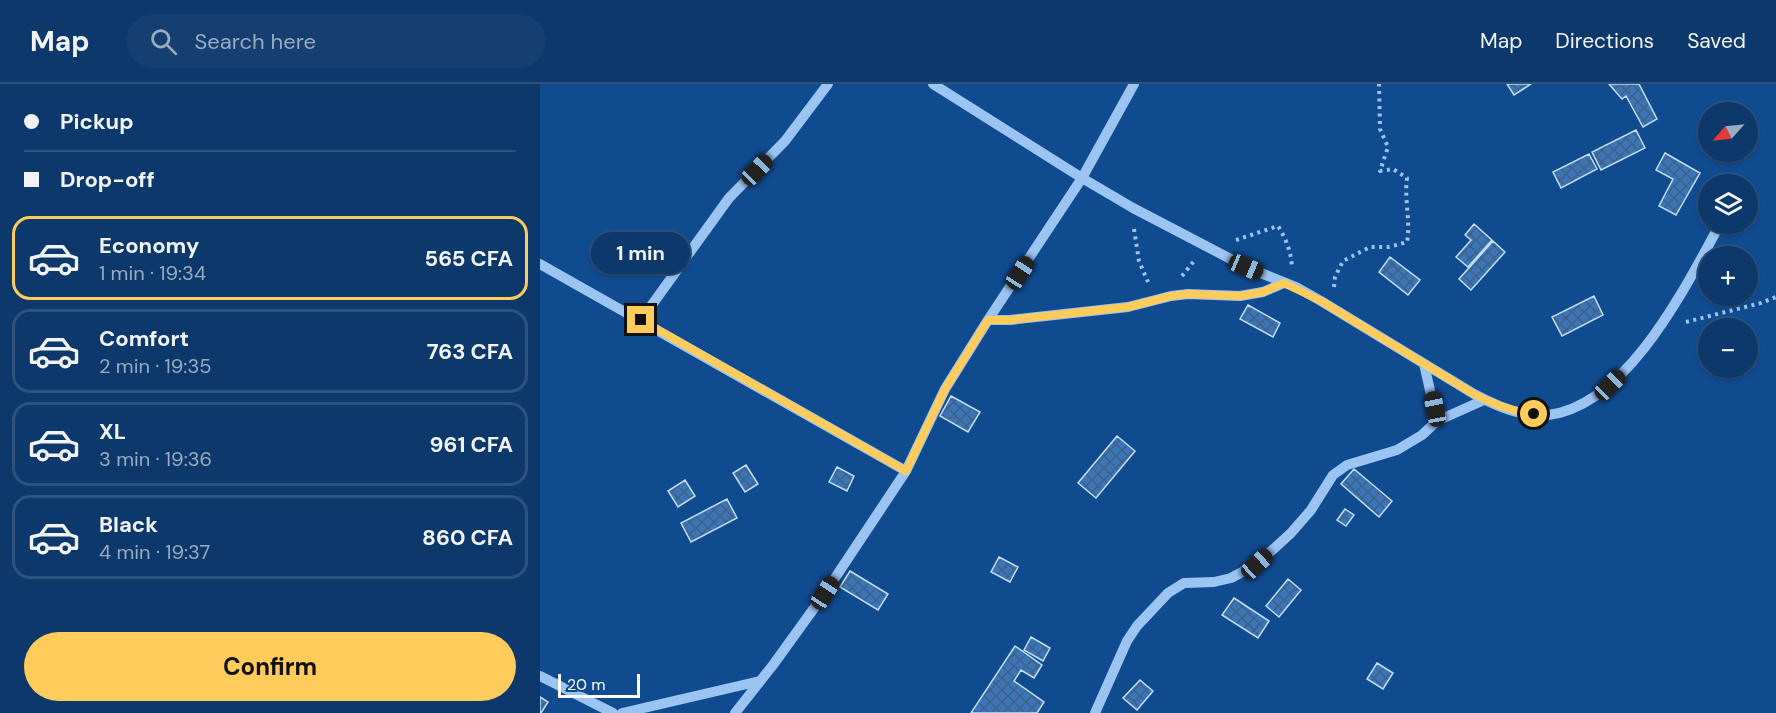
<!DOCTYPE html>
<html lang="en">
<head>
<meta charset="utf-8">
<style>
  :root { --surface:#0d386b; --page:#163f71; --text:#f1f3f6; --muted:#9aacc1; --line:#2d527e; --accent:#ffcc5c }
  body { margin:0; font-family:"DM Sans",sans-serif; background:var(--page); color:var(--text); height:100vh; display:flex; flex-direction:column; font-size:22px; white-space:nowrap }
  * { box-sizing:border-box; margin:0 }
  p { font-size:20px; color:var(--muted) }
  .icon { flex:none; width:33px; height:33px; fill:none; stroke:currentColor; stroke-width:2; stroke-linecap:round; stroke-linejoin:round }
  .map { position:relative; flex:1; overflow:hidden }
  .details { display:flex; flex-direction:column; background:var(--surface); width:540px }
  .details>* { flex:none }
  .hud { display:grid; align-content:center; height:132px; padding:0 24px; background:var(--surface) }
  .needle { width:39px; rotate:243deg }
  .controls { position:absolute; left:1158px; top:18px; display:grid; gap:12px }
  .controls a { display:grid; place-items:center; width:60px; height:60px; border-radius:50%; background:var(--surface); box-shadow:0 2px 4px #0004,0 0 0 2px var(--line); font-size:30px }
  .scale { position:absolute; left:18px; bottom:15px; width:82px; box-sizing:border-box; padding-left:6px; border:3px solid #fff; border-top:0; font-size:16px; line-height:21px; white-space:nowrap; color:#fff; -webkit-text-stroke:4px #114b8f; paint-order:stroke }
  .end { position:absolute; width:27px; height:27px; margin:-14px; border:8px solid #ffcc5c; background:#111; box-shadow:0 0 0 3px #111 }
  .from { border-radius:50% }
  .bubble { position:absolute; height:42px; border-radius:21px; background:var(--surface); box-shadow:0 2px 4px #0004,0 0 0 2px var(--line); font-size:20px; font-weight:700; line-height:42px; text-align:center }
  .car { position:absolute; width:18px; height:36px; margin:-18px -9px; border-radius:8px; box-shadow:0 0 4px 2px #0007; background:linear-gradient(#222 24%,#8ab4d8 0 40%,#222 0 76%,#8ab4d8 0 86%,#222 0) }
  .hud b { display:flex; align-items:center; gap:21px; height:57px; font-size:22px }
  .hud b+b { border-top:2px solid var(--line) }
  .hud i { width:15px; height:15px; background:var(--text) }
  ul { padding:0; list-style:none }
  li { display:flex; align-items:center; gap:18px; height:84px; margin:0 12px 9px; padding:0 12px; border:3px solid var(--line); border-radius:18px }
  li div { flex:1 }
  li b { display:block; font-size:22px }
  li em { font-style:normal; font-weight:700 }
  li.active { border-color:var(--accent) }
  li>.icon { width:54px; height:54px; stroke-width:1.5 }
  .action { display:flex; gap:12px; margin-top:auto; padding:12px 24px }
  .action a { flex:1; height:69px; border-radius:36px; background:var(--accent); color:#111; font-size:24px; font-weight:700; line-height:69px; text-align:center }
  header { display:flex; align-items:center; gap:36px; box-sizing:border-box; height:84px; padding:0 30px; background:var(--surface); border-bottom:2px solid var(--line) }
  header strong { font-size:28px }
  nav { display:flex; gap:33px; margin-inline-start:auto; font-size:21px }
  .search { width:420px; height:54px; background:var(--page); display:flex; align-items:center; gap:15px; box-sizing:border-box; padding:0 21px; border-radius:33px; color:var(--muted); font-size:22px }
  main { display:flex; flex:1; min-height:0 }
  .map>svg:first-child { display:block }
  .building { fill:url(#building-cross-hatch); stroke:#c2defd; stroke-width:1.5 }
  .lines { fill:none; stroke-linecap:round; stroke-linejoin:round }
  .path { stroke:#9bc4f2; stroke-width:4; stroke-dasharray:3 4.5; stroke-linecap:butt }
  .minor { stroke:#9bc4f2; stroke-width:10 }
  .route { stroke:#ffcc5c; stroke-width:8 }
</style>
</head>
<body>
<header>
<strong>Map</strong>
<div class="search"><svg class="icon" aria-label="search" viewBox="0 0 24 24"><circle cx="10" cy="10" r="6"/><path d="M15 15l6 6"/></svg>Search here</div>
<nav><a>Map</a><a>Directions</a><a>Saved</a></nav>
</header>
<main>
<section class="details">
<div class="hud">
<b><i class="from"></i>Pickup</b>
<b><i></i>Drop-off</b>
</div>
<ul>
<li class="active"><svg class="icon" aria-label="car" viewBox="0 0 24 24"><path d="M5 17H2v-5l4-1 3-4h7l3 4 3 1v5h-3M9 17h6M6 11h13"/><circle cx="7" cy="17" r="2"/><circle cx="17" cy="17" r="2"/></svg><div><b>Economy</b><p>1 min · 19:34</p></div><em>565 CFA</em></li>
<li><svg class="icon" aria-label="car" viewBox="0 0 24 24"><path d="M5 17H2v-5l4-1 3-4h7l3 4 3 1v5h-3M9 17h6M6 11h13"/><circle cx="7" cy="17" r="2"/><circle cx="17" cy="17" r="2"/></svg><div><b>Comfort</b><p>2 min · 19:35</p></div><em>763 CFA</em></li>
<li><svg class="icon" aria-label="car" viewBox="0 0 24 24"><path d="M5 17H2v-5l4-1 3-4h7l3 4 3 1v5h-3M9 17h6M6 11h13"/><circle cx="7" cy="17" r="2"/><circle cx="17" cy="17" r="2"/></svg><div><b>XL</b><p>3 min · 19:36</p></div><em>961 CFA</em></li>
<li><svg class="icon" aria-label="car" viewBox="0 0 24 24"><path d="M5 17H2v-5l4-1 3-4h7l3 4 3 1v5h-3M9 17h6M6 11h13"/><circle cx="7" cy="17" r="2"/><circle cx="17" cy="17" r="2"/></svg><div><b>Black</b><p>4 min · 19:37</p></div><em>860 CFA</em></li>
</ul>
<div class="action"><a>Confirm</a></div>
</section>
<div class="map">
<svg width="1236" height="629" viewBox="0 0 1236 629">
  <defs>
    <pattern id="building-cross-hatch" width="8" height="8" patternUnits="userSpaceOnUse" patternTransform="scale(1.5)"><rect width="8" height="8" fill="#3975b8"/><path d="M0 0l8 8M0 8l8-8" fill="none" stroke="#426082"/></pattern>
  </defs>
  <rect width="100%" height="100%" fill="#114b8f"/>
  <path class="building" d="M967,0H991L974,11Z
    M1069,0H1099L1117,35L1103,43L1086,12L1082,15Z
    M1096,46L1105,64L1061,86L1052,68Z
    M1125,69L1160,89L1136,131L1119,122L1133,95L1116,86Z
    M1049,70L1057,85L1021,104L1013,88Z
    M934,140L952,156L928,183L916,173L931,156L925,151Z
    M953,157L965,168L931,206L919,195Z
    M850,173L880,196L868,211L839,188Z
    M1054,212L1063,231L1022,252L1012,233Z
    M708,221L740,239L733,253L700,235Z
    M411,312L440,328L428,348L400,332Z
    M577,352L595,367L556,414L538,399Z
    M206,381L218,400L205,408L193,389Z
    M297,383L314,392L307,407L289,398Z
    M814,385L852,417L839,433L801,400Z
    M145,396L155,412L138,423L128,407Z
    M187,415L197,434L151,458L141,439Z
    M805,425L814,431L806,442L797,436Z
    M459,473L478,483L470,498L451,488Z
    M310,487L348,510L338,526L300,503Z
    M748,495L761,506L739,533L726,522Z
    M694,514L729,537L718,554L682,531Z
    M491,553L510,564L503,577L484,566Z
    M475,562L502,581L494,594L481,586L474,597L504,618L497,629H431Z
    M837,579L853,589L843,605L827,595Z
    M600,596L613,607L597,626L583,614Z
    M0,613L8,618L1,629H0Z"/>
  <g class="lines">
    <path class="path" d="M594,145L599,177L608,198
      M696,156L738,142C746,155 751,167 752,183
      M642,192L654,177
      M794,203L795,193L803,177L830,163H849L867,158C871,138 864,116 867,94L853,85L840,87L848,63L840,45L839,0
      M1146,238L1221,219L1236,213"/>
    <path class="minor" d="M393,0L542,94L593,124L706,183L758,204L781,217L934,310C956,322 983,334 1008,331C1087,322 1146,202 1180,140
      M0,180L366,387
      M101,236L189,114L245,57L288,0
      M448,236H470L588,223L631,212L648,210L700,212L723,208L744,199
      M884,280L897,337
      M0,592L73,629
      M82,629L220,597
      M195,629L233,581L285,509L366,387L405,305L448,236L542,94L594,0
      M555,629L587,557L597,542L628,509L644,499L674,498L691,494L717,480L751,449L771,426L793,391L807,381L857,366L882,351L897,337L944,316"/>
  </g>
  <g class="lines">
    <path class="route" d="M101,236L366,387L405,305L448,236H470L588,223L631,212L648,210L700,212L723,208L744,199L781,217L934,310C953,320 973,328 994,330"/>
  </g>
</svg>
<div class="controls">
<a><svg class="needle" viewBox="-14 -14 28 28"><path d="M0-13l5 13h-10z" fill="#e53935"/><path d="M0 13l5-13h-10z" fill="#9aacc1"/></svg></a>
<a><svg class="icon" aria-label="layers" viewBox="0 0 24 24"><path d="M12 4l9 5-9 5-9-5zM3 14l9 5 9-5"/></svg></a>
<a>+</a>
<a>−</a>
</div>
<div class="scale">20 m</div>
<i class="end from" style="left:994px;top:330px"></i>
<i class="end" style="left:101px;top:236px"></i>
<div class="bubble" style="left:51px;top:148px;width:99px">1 min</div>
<i class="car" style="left:217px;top:86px;rotate:44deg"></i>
<i class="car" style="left:706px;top:183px;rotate:113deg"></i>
<i class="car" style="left:480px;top:189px;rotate:33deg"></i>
<i class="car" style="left:1070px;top:301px;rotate:45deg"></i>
<i class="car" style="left:895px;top:325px;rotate:349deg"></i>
<i class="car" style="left:717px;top:480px;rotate:48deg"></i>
<i class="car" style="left:285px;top:509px;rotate:33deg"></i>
</div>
</main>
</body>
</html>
